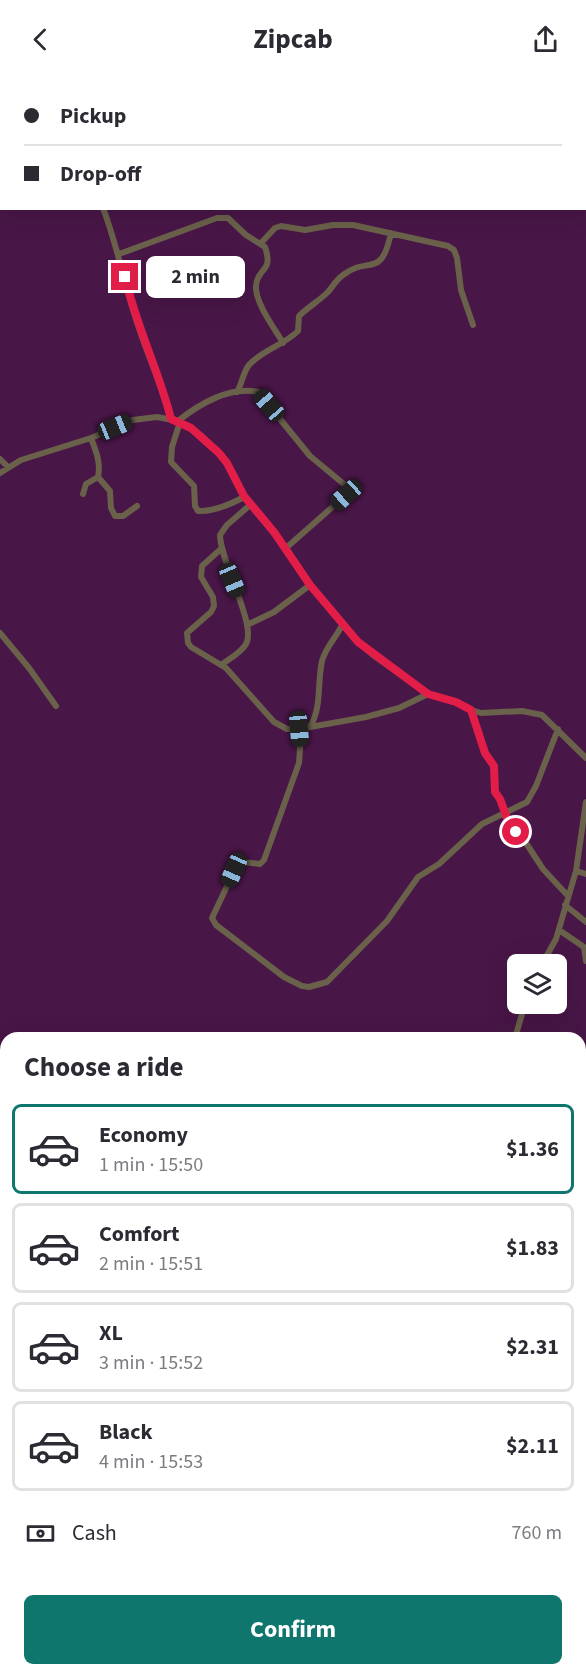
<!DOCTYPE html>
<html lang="en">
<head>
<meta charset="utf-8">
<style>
  :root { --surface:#fff; --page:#f2f2f3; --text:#2b2b33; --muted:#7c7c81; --line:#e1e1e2; --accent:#0f766e }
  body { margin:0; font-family:"Source Sans 3",sans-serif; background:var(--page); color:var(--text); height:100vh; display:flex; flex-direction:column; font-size:22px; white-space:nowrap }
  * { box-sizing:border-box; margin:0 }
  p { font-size:20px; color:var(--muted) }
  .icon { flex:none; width:33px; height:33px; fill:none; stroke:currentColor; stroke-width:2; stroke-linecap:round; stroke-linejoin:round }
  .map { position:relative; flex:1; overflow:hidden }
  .sheet { position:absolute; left:0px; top:954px; width:586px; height:644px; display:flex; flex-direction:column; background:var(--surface); border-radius:18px 18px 0 0; box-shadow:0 6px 24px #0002 }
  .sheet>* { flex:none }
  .guide { position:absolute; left:0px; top:0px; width:586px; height:132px; box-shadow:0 6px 24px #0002; display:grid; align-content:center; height:132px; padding:0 24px; background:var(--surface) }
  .fabs { position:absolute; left:507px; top:876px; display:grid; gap:12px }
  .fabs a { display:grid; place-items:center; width:60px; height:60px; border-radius:9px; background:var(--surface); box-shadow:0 6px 24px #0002; font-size:30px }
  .end { position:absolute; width:27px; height:27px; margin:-14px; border:8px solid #e11d48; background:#fff; box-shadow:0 0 0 3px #fff }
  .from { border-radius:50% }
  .bubble { position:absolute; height:42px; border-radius:9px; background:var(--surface); box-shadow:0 6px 24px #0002; font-size:20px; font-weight:700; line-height:42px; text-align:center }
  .car { position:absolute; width:18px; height:36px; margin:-18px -9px; border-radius:8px; box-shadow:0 0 4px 2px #0007; background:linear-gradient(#222 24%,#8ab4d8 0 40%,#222 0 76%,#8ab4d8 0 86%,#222 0) }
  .guide b { display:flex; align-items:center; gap:21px; height:57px; font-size:22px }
  .guide b+b { border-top:2px solid var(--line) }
  .guide i { width:15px; height:15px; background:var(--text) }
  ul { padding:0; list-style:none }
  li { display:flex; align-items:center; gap:18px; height:90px; margin:0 12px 9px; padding:0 12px; border:3px solid var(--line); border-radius:9px }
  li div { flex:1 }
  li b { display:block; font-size:22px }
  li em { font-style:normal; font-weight:700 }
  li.active { border-color:var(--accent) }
  li>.icon { width:54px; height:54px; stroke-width:1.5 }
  h2 { padding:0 24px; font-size:27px; line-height:72px }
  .pay { display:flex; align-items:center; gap:15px; height:66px; padding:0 24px; font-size:22px }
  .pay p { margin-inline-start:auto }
  .primary-button { display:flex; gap:12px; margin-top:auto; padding:12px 24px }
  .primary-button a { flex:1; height:69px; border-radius:9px; background:var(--accent); color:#fff; font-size:24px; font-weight:700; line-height:69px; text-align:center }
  header { display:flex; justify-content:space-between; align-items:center; height:78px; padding:0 24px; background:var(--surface); font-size:27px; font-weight:700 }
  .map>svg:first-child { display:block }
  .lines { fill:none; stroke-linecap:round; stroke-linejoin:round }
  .street { stroke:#6a614a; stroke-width:6 }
  .route { stroke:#e11d48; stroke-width:8 }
</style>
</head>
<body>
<header><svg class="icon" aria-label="back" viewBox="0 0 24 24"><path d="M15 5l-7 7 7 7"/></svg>Zipcab<svg class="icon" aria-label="share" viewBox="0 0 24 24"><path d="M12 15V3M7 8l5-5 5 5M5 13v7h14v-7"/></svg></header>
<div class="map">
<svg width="586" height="1597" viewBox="0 0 586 1597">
  <rect width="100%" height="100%" fill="#481647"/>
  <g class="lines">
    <path class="street" d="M52,0V2
      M139,0L140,2
      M529,0L530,2
      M585,106H586
      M103,130C118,169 125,211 139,250C149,281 163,310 171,341
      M261,165L275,150L281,148L305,152L333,147H353L448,168L454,172L457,180L461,212L473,247
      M119,176L217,140H228L246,157L265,169C274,195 257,189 256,208C255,225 275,251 283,265
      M237,314C242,306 243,294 249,287C262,272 284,267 298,253L299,238C308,229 319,223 328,214C333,208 337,201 343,197C369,177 381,202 391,155
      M178,343C199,326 230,308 258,314L310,378L345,407L348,412L346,417L286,470
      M180,344L172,369L171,384L194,408L195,428L198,433C213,434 231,426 244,419
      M0,381L8,389
      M0,395L21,382L91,360L133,342L157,339L178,343L202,358L219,375L227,385L244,419L286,470L310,507L358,564L373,577L428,616L456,624L471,632L481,635L522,633L542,637L586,680
      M98,399L110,413L111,430L115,438H123L137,428
      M83,416L86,406L98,399C101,385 96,373 91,360
      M222,470L202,488L201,499L213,519L214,528L211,534L187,555L188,565L191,569L226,590L274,644L287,651H299L366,639L399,630L428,616
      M247,547L274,534L310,507
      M0,555L29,590L56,628
      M221,587C229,581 241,575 246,566C257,547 220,483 220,457L227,447L250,427
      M471,632L485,675L494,688L495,714L500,721L511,749L526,765L543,791L568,818
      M310,649C322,629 317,606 322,583C326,568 337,559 343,545
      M299,651L300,671L299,685L264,782L260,786L242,784L237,787L212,840L216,847L284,899L302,908L309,909L327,904L387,843L418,799L439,786L482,746L527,724L536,708L558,651
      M576,793L586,796
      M565,827L586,844
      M559,852L584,869L586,883
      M542,886L556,861L576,793L586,724
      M515,960L525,926
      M580,1067L586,1065
      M580,1139L586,1147
      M580,1201L586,1200
      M580,1471L586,1468
      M438,1592L440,1597
      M443,1592L513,1597
      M332,1597L334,1592
      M362,1597L368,1592
      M563,1597L586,1596"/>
  </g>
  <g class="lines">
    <path class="route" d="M125,199C136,248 159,293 171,341L191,350L219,375L227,385L244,418L274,454L310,507L358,564L428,616L456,624L471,632L485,675L494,688L495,714L500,721L507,740L516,754"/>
  </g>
</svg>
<div class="fabs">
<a><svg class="icon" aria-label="layers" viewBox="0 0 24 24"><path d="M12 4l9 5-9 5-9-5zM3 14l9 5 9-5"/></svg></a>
</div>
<i class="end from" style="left:516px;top:754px"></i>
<i class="end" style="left:125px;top:199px"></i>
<div class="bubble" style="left:146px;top:178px;width:99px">2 min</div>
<i class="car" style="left:269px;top:327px;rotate:319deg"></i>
<i class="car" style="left:115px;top:349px;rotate:68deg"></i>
<i class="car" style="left:346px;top:417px;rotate:228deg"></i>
<i class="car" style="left:232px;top:502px;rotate:157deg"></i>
<i class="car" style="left:299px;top:651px;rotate:175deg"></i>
<i class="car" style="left:234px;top:792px;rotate:204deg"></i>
<div class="guide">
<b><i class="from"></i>Pickup</b>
<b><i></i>Drop-off</b>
</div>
<section class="sheet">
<h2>Choose a ride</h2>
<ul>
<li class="active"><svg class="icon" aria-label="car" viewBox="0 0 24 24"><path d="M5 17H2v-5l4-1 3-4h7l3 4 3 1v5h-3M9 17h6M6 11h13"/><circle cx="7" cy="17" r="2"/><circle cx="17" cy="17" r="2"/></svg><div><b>Economy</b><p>1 min · 15:50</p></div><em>$1.36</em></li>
<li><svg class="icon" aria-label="car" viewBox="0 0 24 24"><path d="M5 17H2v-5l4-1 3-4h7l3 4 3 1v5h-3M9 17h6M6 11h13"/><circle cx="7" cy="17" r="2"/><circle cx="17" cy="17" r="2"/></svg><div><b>Comfort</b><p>2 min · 15:51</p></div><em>$1.83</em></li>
<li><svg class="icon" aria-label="car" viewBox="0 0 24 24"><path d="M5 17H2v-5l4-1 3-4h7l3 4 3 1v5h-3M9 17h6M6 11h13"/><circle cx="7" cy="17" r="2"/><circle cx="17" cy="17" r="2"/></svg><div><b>XL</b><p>3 min · 15:52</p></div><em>$2.31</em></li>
<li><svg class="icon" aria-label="car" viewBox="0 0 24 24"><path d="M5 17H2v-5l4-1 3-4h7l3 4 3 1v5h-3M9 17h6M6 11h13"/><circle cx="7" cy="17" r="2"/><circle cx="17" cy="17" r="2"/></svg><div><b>Black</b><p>4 min · 15:53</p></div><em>$2.11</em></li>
</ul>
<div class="pay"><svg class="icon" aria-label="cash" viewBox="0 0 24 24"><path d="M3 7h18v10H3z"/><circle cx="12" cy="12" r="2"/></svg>Cash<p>760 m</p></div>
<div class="primary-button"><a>Confirm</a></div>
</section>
</div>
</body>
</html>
